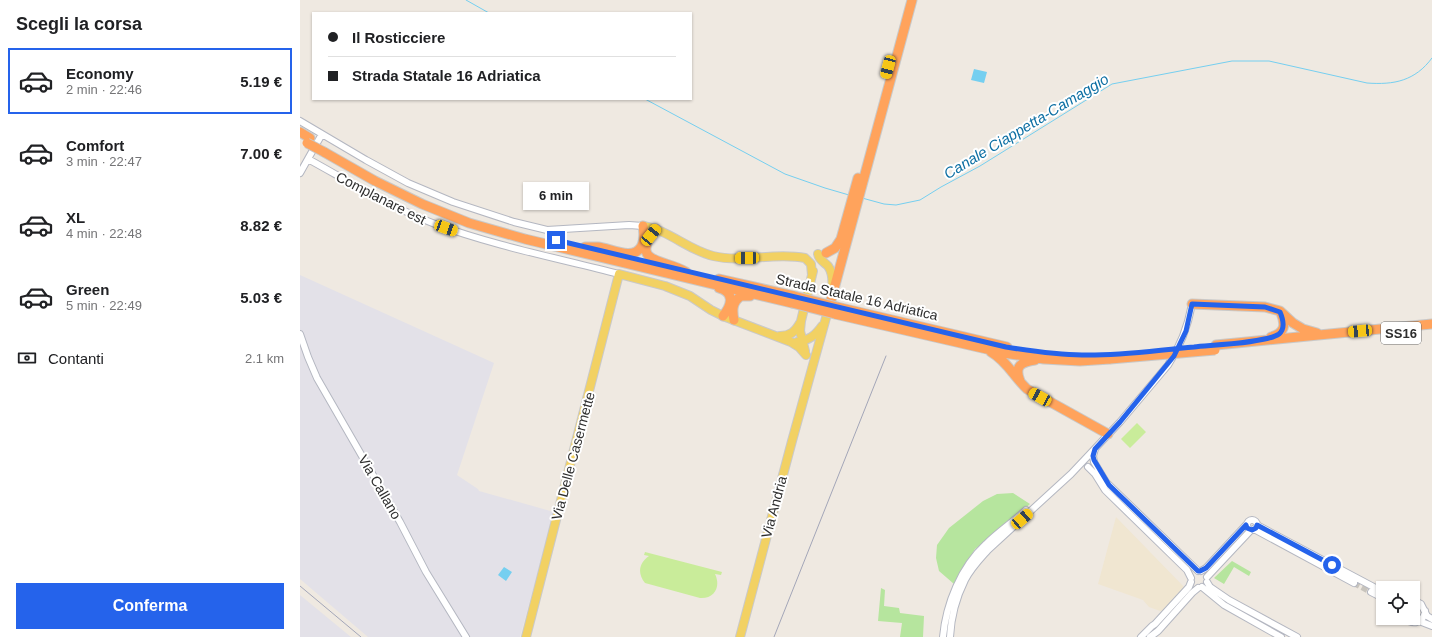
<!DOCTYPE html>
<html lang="it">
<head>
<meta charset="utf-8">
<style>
  :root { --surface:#fff; --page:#f6f6f6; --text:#202124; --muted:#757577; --line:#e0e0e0; --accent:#2563eb }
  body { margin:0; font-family:Helvetica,sans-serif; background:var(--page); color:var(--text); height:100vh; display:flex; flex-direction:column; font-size:15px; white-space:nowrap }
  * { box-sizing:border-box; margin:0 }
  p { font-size:13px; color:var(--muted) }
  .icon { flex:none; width:22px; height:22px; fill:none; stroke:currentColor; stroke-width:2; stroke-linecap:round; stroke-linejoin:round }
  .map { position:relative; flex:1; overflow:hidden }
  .panel { display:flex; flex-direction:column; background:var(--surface); width:300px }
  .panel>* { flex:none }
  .guide { position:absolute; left:12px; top:12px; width:380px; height:88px; border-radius:0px; box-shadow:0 1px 3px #0004; display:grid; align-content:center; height:88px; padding:0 16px; background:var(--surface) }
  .fabs { position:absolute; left:1076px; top:581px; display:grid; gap:8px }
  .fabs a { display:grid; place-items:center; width:44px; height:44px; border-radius:0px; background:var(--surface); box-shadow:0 1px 3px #0004; font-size:20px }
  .end { position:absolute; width:18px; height:18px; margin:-9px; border:5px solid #2563eb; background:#fff; box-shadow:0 0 0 2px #fff }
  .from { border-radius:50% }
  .bubble { position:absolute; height:28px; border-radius:0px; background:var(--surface); box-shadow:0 1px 3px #0004; font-size:13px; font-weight:700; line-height:28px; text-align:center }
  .car { position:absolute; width:12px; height:24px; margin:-12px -6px; border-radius:5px; box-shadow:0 0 3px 1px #0007; background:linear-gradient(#f5c518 24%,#345 0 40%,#f5c518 0 76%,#345 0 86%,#f5c518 0) }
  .guide b { display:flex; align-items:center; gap:14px; height:38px; font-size:15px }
  .guide b+b { border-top:1px solid var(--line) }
  .guide i { width:10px; height:10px; background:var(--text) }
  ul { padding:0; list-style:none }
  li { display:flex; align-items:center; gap:12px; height:66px; margin:0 8px 6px; padding:0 8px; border:2px solid transparent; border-radius:0px }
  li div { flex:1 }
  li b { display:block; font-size:15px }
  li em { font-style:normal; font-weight:700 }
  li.on { border-color:var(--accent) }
  li>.icon { width:36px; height:36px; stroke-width:1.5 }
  h2 { padding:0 16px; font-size:18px; line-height:48px }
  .pay { display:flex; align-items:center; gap:10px; height:44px; padding:0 16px; font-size:15px }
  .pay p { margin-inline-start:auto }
  .cta { display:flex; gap:8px; margin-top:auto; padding:8px 16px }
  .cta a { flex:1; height:46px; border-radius:0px; background:var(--accent); color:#fff; font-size:16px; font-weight:700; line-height:46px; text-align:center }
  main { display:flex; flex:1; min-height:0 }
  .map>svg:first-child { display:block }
  .industrial { fill:#e3e1e8 }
  .education { fill:#f0e6d1 }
  .green { fill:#b6e59e }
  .pitch { fill:#c9ec9a }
  .water { fill:#75cff0 }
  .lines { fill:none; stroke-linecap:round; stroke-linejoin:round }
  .stream { stroke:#75cff0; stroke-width:1 }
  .minor-tunnel { stroke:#c8c4bd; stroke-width:6; stroke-dasharray:6 3; stroke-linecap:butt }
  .minor-casing { stroke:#b4b7c1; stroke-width:8 }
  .major-casing { stroke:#c9c9c9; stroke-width:10 }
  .highway-casing { stroke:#c9c9c9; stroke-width:11 }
  .minor { stroke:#fff; stroke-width:6 }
  .major { stroke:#f2d163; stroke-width:8 }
  .highway { stroke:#ffa35c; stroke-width:9 }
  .rail { stroke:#a3a6b8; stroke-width:1 }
  .highway-bridge-casing { stroke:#c9c9c9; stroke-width:11; stroke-linecap:butt }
  .highway-bridge { stroke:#ffa35c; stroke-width:9 }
  .route { stroke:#2563eb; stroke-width:5 }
  .labels { text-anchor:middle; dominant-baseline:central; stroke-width:4; stroke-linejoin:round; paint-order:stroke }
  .shield { fill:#fff; stroke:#6d6d6d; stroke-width:1 }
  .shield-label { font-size:13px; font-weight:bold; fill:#2e2e2e }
  .street-label { font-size:14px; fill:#2e2e2e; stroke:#fff }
  .water-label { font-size:15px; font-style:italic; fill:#0d6fa3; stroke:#fff }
</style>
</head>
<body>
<main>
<section class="panel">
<h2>Scegli la corsa</h2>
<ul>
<li class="on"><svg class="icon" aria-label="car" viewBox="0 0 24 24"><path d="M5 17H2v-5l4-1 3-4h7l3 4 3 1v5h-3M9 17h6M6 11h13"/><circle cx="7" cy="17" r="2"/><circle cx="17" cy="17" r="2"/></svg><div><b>Economy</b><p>2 min · 22:46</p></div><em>5.19 €</em></li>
<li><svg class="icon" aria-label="car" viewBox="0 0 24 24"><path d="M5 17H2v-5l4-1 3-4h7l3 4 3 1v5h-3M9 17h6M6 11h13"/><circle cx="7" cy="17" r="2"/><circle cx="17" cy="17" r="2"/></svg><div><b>Comfort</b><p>3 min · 22:47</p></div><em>7.00 €</em></li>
<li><svg class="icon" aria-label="car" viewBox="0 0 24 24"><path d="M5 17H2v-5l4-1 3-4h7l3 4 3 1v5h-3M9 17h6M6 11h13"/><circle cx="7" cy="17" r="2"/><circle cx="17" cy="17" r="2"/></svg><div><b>XL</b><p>4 min · 22:48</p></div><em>8.82 €</em></li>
<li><svg class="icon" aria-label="car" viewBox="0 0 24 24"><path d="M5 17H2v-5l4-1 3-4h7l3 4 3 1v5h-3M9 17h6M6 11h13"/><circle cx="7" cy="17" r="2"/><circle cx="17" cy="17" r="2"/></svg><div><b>Green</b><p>5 min · 22:49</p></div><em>5.03 €</em></li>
</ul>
<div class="pay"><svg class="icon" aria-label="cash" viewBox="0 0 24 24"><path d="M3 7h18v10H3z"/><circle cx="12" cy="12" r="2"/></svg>Contanti<p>2.1 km</p></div>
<div class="cta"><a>Conferma</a></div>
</section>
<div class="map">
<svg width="1132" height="637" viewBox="0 0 1132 637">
  <rect width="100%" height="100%" fill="#efe9e1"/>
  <path class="industrial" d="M0,275L194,363L157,475L178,489L179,491L254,512L220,637H68L0,579Z
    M0,595L51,637H0Z"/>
  <path class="education" d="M816,517L885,588L863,612L849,607L843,600L798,584Z"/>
  <path class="green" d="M713,493L730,504L703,527L675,549L654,584L639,571L636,558L637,545L649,528L683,501L697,494Z
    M932,561L951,572L949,576L934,567L924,584L914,578Z
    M581,588L585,590L584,606L599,608L600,613L624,616L623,637H600L602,623L578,621Z
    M1113,605L1118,607L1119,611L1117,617L1111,618H1113Z"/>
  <path class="pitch" d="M837,423L846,432L830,448L821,439Z
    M345,552L422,572L421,575L415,574C421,586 415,599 400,598L345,583C337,573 339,563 349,556L344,555Z"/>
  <path class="water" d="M674,69L687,72L684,83L671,80Z
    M204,567L212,572L206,581L198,575Z"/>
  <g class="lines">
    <path class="stream" d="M166,0L189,13
      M345,99L485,174L525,188L549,195
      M562,198L584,204L596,205L620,200L641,187L680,166L812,84L932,61H969L1067,83C1094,85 1115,81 1132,58"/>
    <path class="minor-tunnel" d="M1054,583L1071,592"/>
    <defs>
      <path id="minor" d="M0,121L66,160L108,183L153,202L214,222L247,230L329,225L343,226
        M8,159C50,182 90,207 135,224C195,246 257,258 319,274
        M0,173L22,134
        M0,334L8,357L17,378L100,522L126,572L166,637
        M795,449L793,456L794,462L806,482L898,571
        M788,467L795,474L805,490L887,570L891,578
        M947 525a5 5 0 1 1 10 0a5 5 0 1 1-10 0Z
        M957,525L1083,592
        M954,529L1054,583
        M901,571L906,568L946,525
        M907,577L951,530
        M907,582L910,587L929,600L997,637
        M902,587L924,605L981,637
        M1071,592L1083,598
        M1113,600L1121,604L1127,616L1132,619
        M1105,618C1113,626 1124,622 1125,611
        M1119,621L1132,626
        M643,637C646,604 661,567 686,544C698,532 713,522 726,510
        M650,637C651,618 657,596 665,580C671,568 680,559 688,550L771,474L820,422L868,365C880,347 888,326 892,304
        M841,637L852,626L855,624L889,587L891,582
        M850,637L858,631L892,593L898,588"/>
      <path id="major" d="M343,226C369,230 388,250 413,256C443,263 475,252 505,258L511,264L512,275
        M518,254C519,260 524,262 528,266C533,273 533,280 532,288
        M480,336C490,336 495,332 500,323
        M497,342C509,340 515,336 522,326
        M505,351L500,331L501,321L513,271
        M226,637L319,274L365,286L390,296L411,310L423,316L491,342L499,347L506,355
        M440,637L492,441L529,307"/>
      <path id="highway" d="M0,132L10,138
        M24,152L75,181L122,204L169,223L225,239L492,303
        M356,229C328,264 365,259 386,272
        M285,247C289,247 294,247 298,247C310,248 333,261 341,247C345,241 344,232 343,226
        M526,253L535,248L541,239L558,178
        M419,279L494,296
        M419,288C436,293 431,306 423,316
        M531,300L612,0
        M892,304L965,307L980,311L993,323L1003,329L1017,333
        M537,307L707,347
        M535,314L704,353L744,359L780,361L810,359
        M434,320C432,310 432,302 441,296H450
        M971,337C985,333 986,325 981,313
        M916,345L1132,324
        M691,352C707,361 714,377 727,389L808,434
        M720,381C714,366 721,362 735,360"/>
    </defs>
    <use href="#minor" class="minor-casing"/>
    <use href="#major" class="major-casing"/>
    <use href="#highway" class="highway-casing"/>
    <use href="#minor" class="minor"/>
    <use href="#major" class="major"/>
    <use href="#highway" class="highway"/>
    <path class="rail" d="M0,586L61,637
      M474,637L586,356"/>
    <defs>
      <path id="highway-bridge" d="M7,143L24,152
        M494,296L537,307
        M492,303L535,314
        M810,359L915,350"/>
    </defs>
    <use href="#highway-bridge" class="highway-bridge-casing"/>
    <use href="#highway-bridge" class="highway-bridge"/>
  </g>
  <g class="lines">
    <path class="route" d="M256,240L706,347C731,351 756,355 782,355C819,356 857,350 894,347C911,345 967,343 979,334C986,328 983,319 980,312L965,307L892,304L886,331L874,356L820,422L795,449L793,456L794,460L809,485L898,571H900L906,568L946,525L947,528L952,530L956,528L957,525L1032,565"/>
  </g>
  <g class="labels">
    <rect class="shield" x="1081" y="322" width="40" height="22" rx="3"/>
    <g class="shield-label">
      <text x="1101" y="333">SS16</text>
    </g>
    <g class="street-label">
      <text transform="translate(81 198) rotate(27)">Complanare est</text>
      <text transform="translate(557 297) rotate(13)">Strada Statale 16 Adriatica</text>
      <text transform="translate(273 456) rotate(-75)">Via Delle Casermette</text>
      <text transform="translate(80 487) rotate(60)">Via Callano</text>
      <text transform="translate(474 507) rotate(-75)">Via Andria</text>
    </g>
    <g class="water-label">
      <text transform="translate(726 126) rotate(-31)">Canale Ciappetta-Camaggio</text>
    </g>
  </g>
</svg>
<div class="fabs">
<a><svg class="icon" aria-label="locate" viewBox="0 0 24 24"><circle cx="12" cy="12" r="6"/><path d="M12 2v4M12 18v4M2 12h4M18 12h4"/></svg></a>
</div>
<i class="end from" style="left:1032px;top:565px"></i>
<i class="end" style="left:256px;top:240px"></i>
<div class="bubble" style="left:223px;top:182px;width:66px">6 min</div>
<i class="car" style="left:588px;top:67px;rotate:195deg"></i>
<i class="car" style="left:146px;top:228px;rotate:110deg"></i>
<i class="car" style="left:351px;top:235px;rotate:39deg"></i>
<i class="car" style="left:447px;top:258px;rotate:269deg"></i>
<i class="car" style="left:1060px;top:331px;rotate:265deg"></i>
<i class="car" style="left:740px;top:397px;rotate:299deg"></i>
<i class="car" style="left:722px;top:519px;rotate:49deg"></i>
<div class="guide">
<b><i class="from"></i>Il Rosticciere</b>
<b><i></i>Strada Statale 16 Adriatica</b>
</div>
</div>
</main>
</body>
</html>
